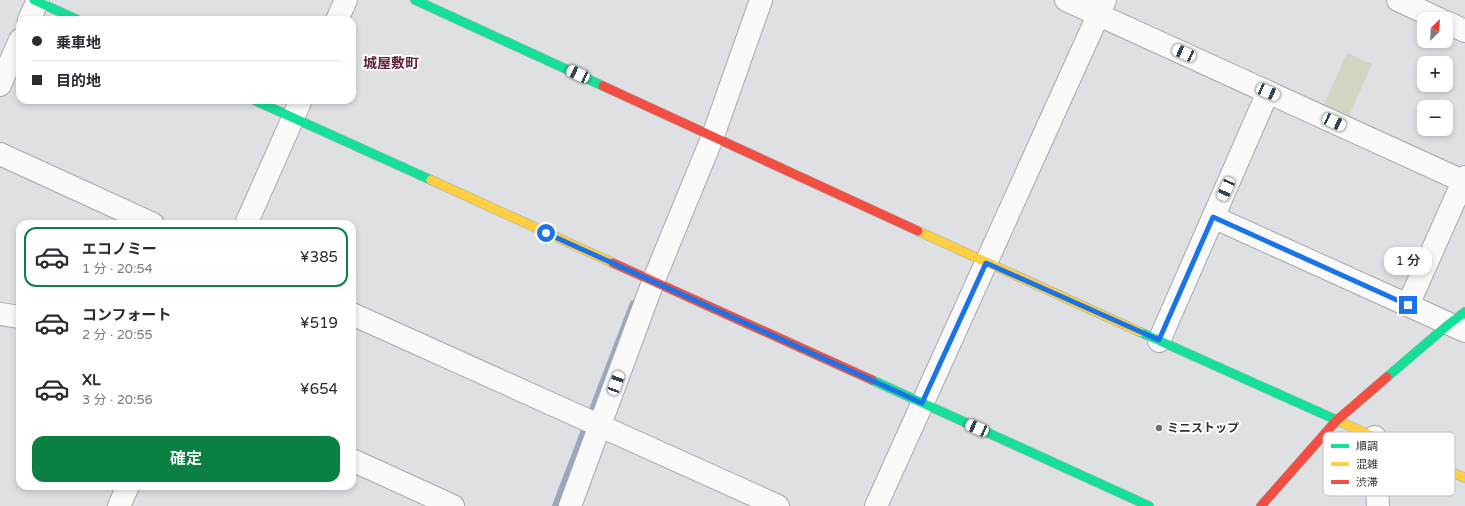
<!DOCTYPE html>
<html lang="ja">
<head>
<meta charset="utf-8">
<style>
  :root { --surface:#fff; --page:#f7f7f7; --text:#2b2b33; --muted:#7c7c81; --line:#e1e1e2; --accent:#0b8043 }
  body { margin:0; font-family:"Varela Round","Noto Sans JP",sans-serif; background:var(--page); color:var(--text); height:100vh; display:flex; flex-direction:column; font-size:15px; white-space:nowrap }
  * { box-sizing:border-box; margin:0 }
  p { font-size:13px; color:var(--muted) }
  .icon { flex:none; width:22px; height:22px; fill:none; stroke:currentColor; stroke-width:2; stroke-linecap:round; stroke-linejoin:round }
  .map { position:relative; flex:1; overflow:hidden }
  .side { position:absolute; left:16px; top:220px; width:340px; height:270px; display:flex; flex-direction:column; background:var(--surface); border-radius:12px; box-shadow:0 2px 6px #0003 }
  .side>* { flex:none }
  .guide { position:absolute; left:16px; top:16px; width:340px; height:88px; border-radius:12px; box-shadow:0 2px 6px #0003; display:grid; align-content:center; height:88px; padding:0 16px; background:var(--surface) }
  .needle { width:26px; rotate:24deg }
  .tools { position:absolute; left:1417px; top:12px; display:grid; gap:8px }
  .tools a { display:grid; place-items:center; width:36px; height:36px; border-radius:8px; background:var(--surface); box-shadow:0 2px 6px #0003; font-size:20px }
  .end { position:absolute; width:18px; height:18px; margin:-9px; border:5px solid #1a73e8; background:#fff; box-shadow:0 0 0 2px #fff }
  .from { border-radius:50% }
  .bubble { position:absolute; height:28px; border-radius:12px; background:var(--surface); box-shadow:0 2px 6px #0003; font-size:13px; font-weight:600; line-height:28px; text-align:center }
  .car { position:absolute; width:12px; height:24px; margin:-12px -6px; border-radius:5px; box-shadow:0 0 3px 1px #0007; background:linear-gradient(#fff 24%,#345 0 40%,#fff 0 76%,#345 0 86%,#fff 0) }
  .guide b { display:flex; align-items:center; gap:14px; height:38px; font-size:15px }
  .guide b+b { border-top:1px solid var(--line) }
  .guide i { width:10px; height:10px; background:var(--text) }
  ul { padding:7px 0 0; list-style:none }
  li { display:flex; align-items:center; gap:12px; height:60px; margin:0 8px 6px; padding:0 8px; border:2px solid transparent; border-radius:12px }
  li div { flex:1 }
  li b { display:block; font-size:15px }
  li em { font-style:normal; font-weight:600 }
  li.on { border-color:var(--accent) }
  li>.icon { width:36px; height:36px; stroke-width:1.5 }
  .button { display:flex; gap:8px; margin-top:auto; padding:8px 16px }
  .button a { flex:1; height:46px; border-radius:12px; background:var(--accent); color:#fff; font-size:16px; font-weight:600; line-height:46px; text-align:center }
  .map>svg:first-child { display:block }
  .green { fill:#d1d6c3 }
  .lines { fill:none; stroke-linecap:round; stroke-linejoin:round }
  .stream { stroke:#9aa7be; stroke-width:6 }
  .street-casing { stroke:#a7a9ab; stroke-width:24 }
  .fast-casing { stroke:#a7a9ab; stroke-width:10 }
  .slow-casing { stroke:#a7a9ab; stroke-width:10 }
  .jam-casing { stroke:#a7a9ab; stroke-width:10 }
  .street { stroke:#fafafb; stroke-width:22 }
  .fast { stroke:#16e098; stroke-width:9 }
  .slow { stroke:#ffcf43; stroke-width:9 }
  .jam { stroke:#f24e42; stroke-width:9 }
  .route { stroke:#1a73e8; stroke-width:5 }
  .poi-dot { fill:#6c6e71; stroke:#fff; stroke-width:1.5 }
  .labels { text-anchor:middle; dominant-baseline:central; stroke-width:4; stroke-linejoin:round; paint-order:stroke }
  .poi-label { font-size:12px; font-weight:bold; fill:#2f3033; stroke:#fff; text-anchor:start }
  .quarter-label { font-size:14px; font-weight:bold; fill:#62203c; stroke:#fff }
  .key { fill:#fff; stroke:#c1c1c2; stroke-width:1 }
  .key-label { font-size:11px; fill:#2f3033 }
</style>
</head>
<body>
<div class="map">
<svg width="1465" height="506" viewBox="0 0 1465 506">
  <rect width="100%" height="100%" fill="#dee0e3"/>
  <path class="green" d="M1347,53L1372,64L1349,116L1324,105Z"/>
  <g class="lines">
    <path class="stream" d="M591,412L633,303
      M555,506L584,430"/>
    <defs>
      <path id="street" d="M1066,0L1465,182
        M1398,0L1439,19
        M29,20L38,0
        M337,20L346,0
        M1446,22L1465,31
        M0,85L20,40
        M0,154L153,224
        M1213,217L1465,331
        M246,224L301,100
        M1408,305L1465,177
        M0,314L20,317
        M352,314L778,506
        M1159,341L1268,92
        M1375,437L1378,506
        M352,460L453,506
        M119,506L128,486
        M570,506L653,282L713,136L761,0
        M876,506L1105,0"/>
      <path id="fast" d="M34,0L78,20
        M415,0L603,86
        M254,100L431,180
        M1140,332L1341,422
        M1387,377L1449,324L1465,312
        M872,380L1149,506"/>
      <path id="slow" d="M431,180L613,263
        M918,231L1140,332
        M1341,422L1465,478"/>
      <path id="jam" d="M603,86L918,231
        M613,263L872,380
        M1261,506L1336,421L1387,377"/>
    </defs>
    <use href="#street" class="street-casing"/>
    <use href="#fast" class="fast-casing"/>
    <use href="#slow" class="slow-casing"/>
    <use href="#jam" class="jam-casing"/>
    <use href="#street" class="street"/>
    <use href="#fast" class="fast"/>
    <use href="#slow" class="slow"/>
    <use href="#jam" class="jam"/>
  </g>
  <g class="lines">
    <path class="route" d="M546,233L922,403L986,263L1159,340L1213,217L1408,305"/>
  </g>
  <circle class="poi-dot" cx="1159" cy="428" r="4"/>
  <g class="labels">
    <g class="poi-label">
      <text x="1167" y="428">ミニストップ</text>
    </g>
    <g class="quarter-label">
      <text x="391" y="63">城屋敷町</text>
    </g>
  </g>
  <rect x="1323" y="432" width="132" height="64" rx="6" class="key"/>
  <rect x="1331" y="444" width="18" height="4" fill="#16e098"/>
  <rect x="1331" y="462" width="18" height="4" fill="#ffcf43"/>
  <rect x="1331" y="480" width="18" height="4" fill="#f24e42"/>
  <g class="key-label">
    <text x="1356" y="450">順調</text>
    <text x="1356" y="468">混雑</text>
    <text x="1356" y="486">渋滞</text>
  </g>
</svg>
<div class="tools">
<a><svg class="needle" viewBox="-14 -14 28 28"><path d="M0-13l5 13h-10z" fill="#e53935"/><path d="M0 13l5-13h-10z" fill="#7c7c81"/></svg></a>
<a>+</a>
<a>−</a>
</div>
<i class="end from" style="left:546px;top:233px"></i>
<i class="end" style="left:1408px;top:305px"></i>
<div class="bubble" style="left:1384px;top:247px;width:48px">1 分</div>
<i class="car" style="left:1184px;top:53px;rotate:294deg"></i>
<i class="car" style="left:578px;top:74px;rotate:295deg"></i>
<i class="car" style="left:1268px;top:92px;rotate:114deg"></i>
<i class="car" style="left:1334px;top:122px;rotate:115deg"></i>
<i class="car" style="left:1226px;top:189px;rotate:204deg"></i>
<i class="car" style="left:616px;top:383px;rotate:20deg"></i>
<i class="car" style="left:977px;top:428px;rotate:294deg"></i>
<div class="guide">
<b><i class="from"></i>乗車地</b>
<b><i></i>目的地</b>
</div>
<section class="side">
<ul>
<li class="on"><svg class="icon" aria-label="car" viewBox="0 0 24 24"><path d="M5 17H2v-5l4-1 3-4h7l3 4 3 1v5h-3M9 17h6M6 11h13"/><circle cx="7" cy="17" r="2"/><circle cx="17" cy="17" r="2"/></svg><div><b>エコノミー</b><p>1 分 · 20:54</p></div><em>¥385</em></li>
<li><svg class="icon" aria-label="car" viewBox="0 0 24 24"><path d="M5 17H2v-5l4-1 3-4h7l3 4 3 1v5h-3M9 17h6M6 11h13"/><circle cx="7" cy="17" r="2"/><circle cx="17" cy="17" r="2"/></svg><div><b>コンフォート</b><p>2 分 · 20:55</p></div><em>¥519</em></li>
<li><svg class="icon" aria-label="car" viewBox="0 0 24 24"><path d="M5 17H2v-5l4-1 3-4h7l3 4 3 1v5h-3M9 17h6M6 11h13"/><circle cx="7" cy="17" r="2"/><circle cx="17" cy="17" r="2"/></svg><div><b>XL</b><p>3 分 · 20:56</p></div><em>¥654</em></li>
</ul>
<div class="button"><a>確定</a></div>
</section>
</div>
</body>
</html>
